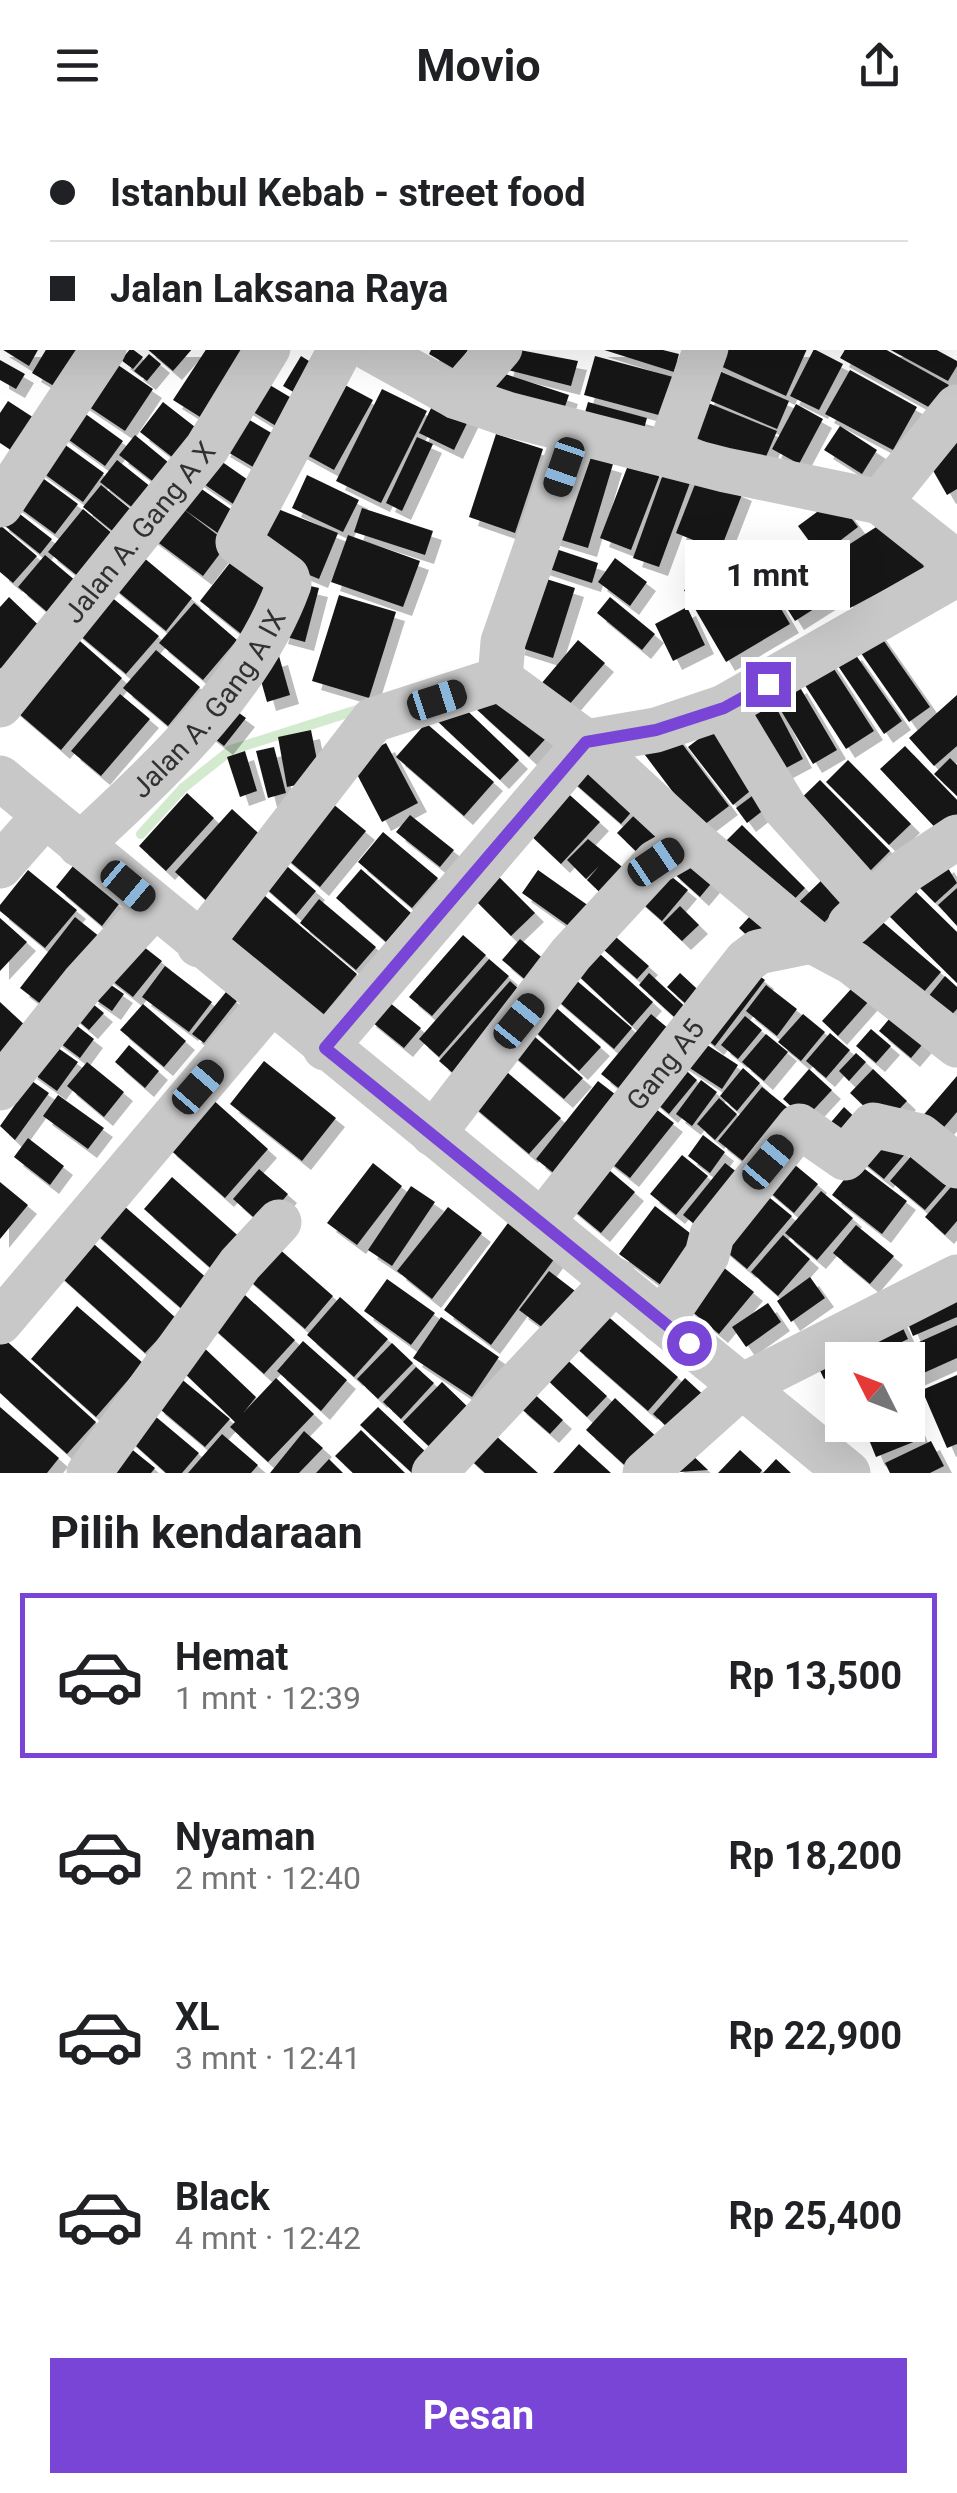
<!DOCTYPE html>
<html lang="id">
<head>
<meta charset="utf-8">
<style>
  :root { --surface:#fff; --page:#f6f6f6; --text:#202124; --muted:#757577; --line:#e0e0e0; --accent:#7945d6 }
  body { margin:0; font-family:Roboto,sans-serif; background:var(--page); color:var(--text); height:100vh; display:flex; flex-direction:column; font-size:38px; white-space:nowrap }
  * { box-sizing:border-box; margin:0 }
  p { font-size:32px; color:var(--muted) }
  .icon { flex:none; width:55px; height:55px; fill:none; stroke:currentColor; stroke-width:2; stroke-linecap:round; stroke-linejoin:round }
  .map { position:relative; height:1343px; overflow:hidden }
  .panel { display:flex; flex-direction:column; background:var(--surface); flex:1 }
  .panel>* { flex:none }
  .top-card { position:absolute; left:0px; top:0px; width:958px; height:220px; box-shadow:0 10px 40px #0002; display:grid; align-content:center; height:220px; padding:0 50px; background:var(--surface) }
  .needle { width:65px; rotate:312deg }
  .buttons { position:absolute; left:825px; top:1212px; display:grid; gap:20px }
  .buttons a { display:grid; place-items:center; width:100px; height:100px; border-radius:0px; background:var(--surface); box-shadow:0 10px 40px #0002; font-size:50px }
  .end { position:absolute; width:45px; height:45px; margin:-22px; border:12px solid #7945d6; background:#fff; box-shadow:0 0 0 5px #fff }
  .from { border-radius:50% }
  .bubble { position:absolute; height:70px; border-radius:0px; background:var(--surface); box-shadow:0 10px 40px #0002; font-size:32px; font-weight:700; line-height:70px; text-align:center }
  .car { position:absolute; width:30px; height:60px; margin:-30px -15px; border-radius:12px; box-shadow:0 0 8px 2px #0007; background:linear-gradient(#222 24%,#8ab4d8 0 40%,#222 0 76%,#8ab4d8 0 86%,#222 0) }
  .top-card b { display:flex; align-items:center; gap:35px; height:95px; font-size:38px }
  .top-card b+b { border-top:2px solid var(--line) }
  .top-card i { width:25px; height:25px; background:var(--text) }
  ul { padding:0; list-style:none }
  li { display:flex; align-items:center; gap:30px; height:165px; margin:0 20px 15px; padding:0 30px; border:5px solid transparent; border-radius:0px }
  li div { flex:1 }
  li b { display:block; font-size:38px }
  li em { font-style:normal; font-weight:700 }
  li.active { border-color:var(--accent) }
  li>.icon { width:90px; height:90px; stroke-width:1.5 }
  h2 { padding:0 50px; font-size:45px; line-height:120px }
  .cta { display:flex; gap:20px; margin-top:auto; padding:20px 50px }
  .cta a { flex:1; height:115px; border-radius:0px; background:var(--accent); color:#fff; font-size:40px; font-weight:700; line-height:115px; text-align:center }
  header { display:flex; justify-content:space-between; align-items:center; height:130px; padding:0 50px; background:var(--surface); font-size:45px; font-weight:700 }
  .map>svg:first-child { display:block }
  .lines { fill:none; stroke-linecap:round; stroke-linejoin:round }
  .stream { stroke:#d4eacf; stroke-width:10 }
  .building { fill:#181818; filter:url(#shadow) }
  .minor { stroke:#c8c8c8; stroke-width:45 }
  .route { stroke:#7945d6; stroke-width:12 }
  .labels { text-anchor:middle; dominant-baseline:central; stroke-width:10; stroke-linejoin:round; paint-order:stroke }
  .street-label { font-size:28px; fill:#313131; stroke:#fff }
</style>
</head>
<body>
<header><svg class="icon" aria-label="menu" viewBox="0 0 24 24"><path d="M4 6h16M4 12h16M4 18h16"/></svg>Movio<svg class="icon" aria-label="share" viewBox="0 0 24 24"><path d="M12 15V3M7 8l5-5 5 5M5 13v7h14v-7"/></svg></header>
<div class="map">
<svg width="957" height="1343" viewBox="0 0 957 1343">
  <defs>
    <filter id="shadow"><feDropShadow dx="9" dy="9" stdDeviation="0" flood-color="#0004"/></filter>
  </defs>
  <rect width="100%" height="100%" fill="#fff"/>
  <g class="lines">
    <path class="stream" d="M141,704L183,658L231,620L360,579"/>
  </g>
  <path class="building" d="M0,218H39L29,236Z
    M47,218H98L69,265L32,243Z
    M131,218L143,227L133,239L121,230Z
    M146,218H193L173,241Z
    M207,218H267L216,297L173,270Z
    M432,218H469L456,240L429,224Z
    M509,218L578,231L571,256L504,239Z
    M598,218H655L679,224L674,242Z
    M710,218H804L807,219L786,266L705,229Z
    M846,218H883L949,255L934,280L840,228Z
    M887,218H933L957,231V236L948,251Z
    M814,219L843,234L819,280L790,266Z
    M149,224L161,234L147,251L134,241Z
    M105,226L153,259L125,301L77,269Z
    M301,226L325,241L307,270L283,256Z
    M595,226L677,248L666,287L584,265Z
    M0,230L25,244L16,259L0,250Z
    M717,240L789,271L777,299L704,268Z
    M850,240L917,277L893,320L825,284Z
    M499,242L569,265L560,291L490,269Z
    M330,247L373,270L334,340L292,317Z
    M258,248L305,276L289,304L242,275Z
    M382,259L427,281L381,373L336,351Z
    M437,266L472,283L454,320L419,303Z
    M696,268L777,301L762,336L682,302Z
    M8,271L48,297L26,330L0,313V283Z
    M163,272L204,304L181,334L140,302Z
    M588,272L647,288L640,313L581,296Z
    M796,274L823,289L799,334L772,319Z
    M76,277L123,311L105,336L58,302Z
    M241,285L285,311L265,344L221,318Z
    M840,296L877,320L862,344L824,320Z
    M496,304L543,319L515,403L469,387Z
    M957,304V359L947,365L923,323Z
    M135,305L180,342L165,361L119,325Z
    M53,306L104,343L83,372L32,335Z
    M417,307L433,314L402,381L386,373Z
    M570,321L613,334L588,418L545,405Z
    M208,322L261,359L245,382L192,346Z
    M117,330L161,365L144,387L100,352Z
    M630,330L661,342L631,420L600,408Z
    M667,333L694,342L659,437L633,428Z
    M33,341L78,374L55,404L10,371Z
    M699,344L743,362L720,421L676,403Z
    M307,345L359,370L343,402L292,378Z
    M187,349L245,389L229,411L182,378L228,413L203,446L148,405Z
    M101,355L145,391L127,413L83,377Z
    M836,368L858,397L820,426L798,396Z
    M263,373L338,403L319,449L244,418Z
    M7,374L52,409L40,424L0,392Z
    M362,378L433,401L425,425L354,402Z
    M83,379L125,414L90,456L48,422Z
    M887,390L920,411L924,439L850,478L822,432Z
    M0,395L37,426L13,453L0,442Z
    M348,405L420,431L403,477L331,452Z
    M541,414L598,433L592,453L534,434Z
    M805,416L836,465L795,491L764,442Z
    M240,420L285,456L245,507L200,471Z
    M137,422L192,468L166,501L110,455Z
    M748,423L790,494L726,532L684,460Z
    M45,425L89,462L61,494L18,457Z
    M615,428L647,452L630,476L598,452Z
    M537,446L575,458L553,528L515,516Z
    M293,452L319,458L305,512L279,505Z
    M104,461L159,506L126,544L72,499Z
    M339,465L396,482L369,568L312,551Z
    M9,467L52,508L12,549L0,538V477Z
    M610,467L655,504L642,520L597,483Z
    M194,473L237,510L203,550L159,513Z
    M687,477L705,515L673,531L655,494Z
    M877,501L930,577L909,592L856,516Z
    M73,505L122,548L61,620L11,577Z
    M578,510L605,533L568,576L541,554Z
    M156,520L200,557L168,596L123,558Z
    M853,521L902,591L884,604L836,533Z
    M279,526L290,565L267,572L256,533Z
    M827,528L874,601L846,619L799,546Z
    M798,554L837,620L813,634L774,569Z
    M496,556L549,605L529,627L475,578Z
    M766,558L803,629L771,646L733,576Z
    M120,564L150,589L101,646L71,621Z
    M957,565V616L934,636L909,608Z
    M454,568L519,630L500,650L435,589Z
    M228,575L246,588L224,616L206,602Z
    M722,591L766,648L733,675L688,617Z
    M426,593L494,652L464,686L396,627Z
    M671,599L729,676L700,698L642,621Z
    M311,600L321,650L287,657L278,607Z
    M386,613L418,673L382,692L350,631Z
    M905,616L957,670V693L943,706L880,639Z
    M274,617L286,663L268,668L256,621Z
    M245,621L257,661L240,667L227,627Z
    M585,622L641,671L621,694L565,645Z
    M950,628L957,635V666L934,644Z
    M848,630L911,694L889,715L826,652Z
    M820,650L890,721L861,750L790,679Z
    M764,657L775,671L747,693L736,678Z
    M563,659L600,692L561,734L525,700Z
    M187,663L214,688L166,741L139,716Z
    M327,669L366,701L320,757L281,724Z
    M645,674L677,704L648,733L617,703Z
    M232,679L267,711L210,774L175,742Z
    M410,685L454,720L440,737L396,702Z
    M742,695L805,758L784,780L720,717Z
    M383,702L438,748L412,778L358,732Z
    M588,709L637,749L612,774L587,750L599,736L586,749L567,730Z
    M691,718L720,743L700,767L671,741Z
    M274,725L316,761L296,785L254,748Z
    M945,733L957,753L935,773L919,757Z
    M73,736L119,774L102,796L56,757Z
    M489,737L535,783L511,806L465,760Z
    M661,738L688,760L662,791L636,768Z
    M361,739L411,783L386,812L336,768Z
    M28,740L77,780L45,818L0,781V775Z
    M538,740L596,781L580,804L522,763Z
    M830,742L853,763L812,805L789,782Z
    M911,757L957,802V853L886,783Z
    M957,758V796L938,775Z
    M258,760L357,844L319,890L220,805Z
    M319,769L376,817L356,840L300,793Z
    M764,771L785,791L760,818L739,798Z
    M680,776L699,795L682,811L663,793Z
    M75,787L100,807L46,878L20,858Z
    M0,788L27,812L0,841Z
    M878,788L941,842L917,870L853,816Z
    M463,805L486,825L432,886L409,867Z
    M130,806L162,831L133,867L102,843Z
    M616,807L649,836L637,849L604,820Z
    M520,809L553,837L535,858L502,830Z
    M589,814L653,872L632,896L569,837Z
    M489,829L509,846L439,927L419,909Z
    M745,835L765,850L715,916L695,900Z
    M165,836L212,872L189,902L142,867Z
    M649,843L692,883L682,894L639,855Z
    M680,843L708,869L696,883L667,857Z
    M569,844L632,898L614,919L551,865Z
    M945,846L957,857V879L945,892L923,873Z
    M101,848L124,864L112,881L89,865Z
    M861,848L877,862L838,906L822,891Z
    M510,851L533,872L462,951L439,931Z
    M766,855L797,879L777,906L746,881Z
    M226,862L237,871L204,913L192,904Z
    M83,866L104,883L89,900L69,883Z
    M543,866L601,917L579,941L522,890Z
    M384,868L421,898L404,918L367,888Z
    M0,872L28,898L0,929Z
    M143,874L186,911L164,937L120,900Z
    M901,875L933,902L911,928L879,901Z
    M651,884L681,909L632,969L601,944Z
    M803,884L825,902L801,931L778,912Z
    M745,886L762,900L738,929L721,915Z
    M67,888L94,909L80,928L53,908Z
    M521,895L583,948L564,969L503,917Z
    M871,899L891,916L876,933L856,916Z
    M830,903L850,920L826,948L806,931Z
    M766,904L788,922L764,951L742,932Z
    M695,907L738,935L722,959L679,931Z
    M48,911L78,932L57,961L28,940Z
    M129,915L159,941L145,958L115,932Z
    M856,923L866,932L849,951L839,941Z
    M673,929L697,950L669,984L644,963Z
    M264,931L336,988L302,1031L230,974Z
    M494,931L561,988L529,1024L462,967Z
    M87,932L124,962L104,987L67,956Z
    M743,938L760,953L737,981L720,966Z
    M809,939L832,960L805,989L783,969Z
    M873,939L907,971L884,995L850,963Z
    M957,946V982L932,1011L914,996Z
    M701,950L717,962L692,996L676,984Z
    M32,951L49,963L15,1010L0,996Z
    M598,951L629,975L566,1053L536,1029Z
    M762,957L798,986L754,1040L718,1011Z
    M58,965L104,998L88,1019L43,986Z
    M211,968L268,1019L225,1068L167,1017Z
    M719,968L737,984L715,1010L697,994Z
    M643,969L674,993L630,1048L599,1024Z
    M844,977L861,993L820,1005Z
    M874,998L906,1023L884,1049L853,1024Z
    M703,1005L725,1022L710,1043L688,1026Z
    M28,1008L64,1036L50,1055L14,1027Z
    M924,1011L957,1043L925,1080L890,1051Z
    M682,1025L708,1046L676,1085L650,1064Z
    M783,1025L818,1054L794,1083L760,1054Z
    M596,1029L635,1062L601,1103L561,1070Z
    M373,1033L402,1056L357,1115L327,1093Z
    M725,1033L746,1049L704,1102L683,1085Z
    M857,1033L907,1071L882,1104L832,1065Z
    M259,1039L288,1064L262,1095L233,1069Z
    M172,1047L244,1111L216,1143L144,1079Z
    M957,1050V1091L945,1105L925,1087Z
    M0,1052L28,1075L0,1109Z
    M411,1056L435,1072L392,1136L368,1120Z
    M759,1059L792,1086L747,1139L715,1112Z
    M821,1061L853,1088L817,1130L785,1103Z
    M115,1068L209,1150L183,1180L89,1098Z
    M655,1076L708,1117L673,1164L619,1124Z
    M448,1077L482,1103L432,1169L397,1141Z
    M508,1093L555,1128L491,1215L444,1180Z
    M856,1095L894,1126L870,1154L833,1123Z
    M84,1105L177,1189L145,1223L52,1139Z
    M783,1105L810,1129L778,1166L751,1142Z
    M269,1110L333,1166L305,1199L241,1143Z
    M712,1128L754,1162L719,1204L677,1169Z
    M549,1141L579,1164L550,1203L519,1180Z
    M810,1147L825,1168L791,1192L777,1171Z
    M387,1149L435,1183L411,1215L364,1181Z
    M957,1153V1187L913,1206L901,1177Z
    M235,1156L295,1210L264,1244L204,1190Z
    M340,1167L388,1209L354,1247L307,1205Z
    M768,1173L781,1192L746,1217L732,1197Z
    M77,1176L143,1233L96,1287L31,1229Z
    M895,1181L908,1209L864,1230H842V1241L824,1249L811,1222Z
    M604,1183L678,1247L648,1281L575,1217Z
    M441,1187L499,1227L472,1267L413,1228Z
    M957,1195V1228L908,1250V1230H879Z
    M0,1205L96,1292L67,1324L0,1263Z
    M303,1211L347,1250L321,1281L277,1241Z
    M198,1212L256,1267L244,1282L276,1248L314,1284L268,1332L230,1297L235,1292L176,1235Z
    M392,1213L413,1233L378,1269L357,1249Z
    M561,1224L607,1266L587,1287L542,1245Z
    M416,1237L434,1253L401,1289L383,1272Z
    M957,1245V1314L947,1318L922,1260Z
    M179,1247L230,1289L205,1317L155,1275Z
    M685,1248L709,1270L677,1306L653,1284Z
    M442,1252L473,1282L435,1322L403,1292Z
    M530,1260L563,1290L550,1304L517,1275Z
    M615,1268L661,1311L633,1343L586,1300Z
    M908,1275L921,1309L876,1327L863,1295H908Z
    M0,1277L59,1328L47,1343H0Z
    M378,1277L429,1325L412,1343L360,1295Z
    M149,1281L199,1323L182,1343H166L126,1307Z
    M486,1297L538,1343H485L463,1323Z
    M361,1300L405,1343H353L335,1326Z
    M304,1301L323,1318L299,1343H270Z
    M222,1304L258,1335L251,1343H188Z
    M931,1311L944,1336L930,1343H890L885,1333Z
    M124,1313L155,1338L151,1343H97Z
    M579,1314L611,1343H553Z
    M687,1320L708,1340L666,1343Z
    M740,1320L762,1340L760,1343H718Z
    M329,1329L343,1343H316Z
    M776,1329L791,1343H763Z"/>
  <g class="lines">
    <g class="minor">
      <path d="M448,0L451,2"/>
      <path d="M86,2L87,0"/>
      <path d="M624,2V0"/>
      <path d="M843,2V0"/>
      <path d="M0,11L2,12"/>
      <path d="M0,106L2,101"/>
      <path d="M369,218L457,267L507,284L725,340L880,372L957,433"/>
      <path d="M457,267L500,218"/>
      <path d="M668,324L706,218"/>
      <path d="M880,372L957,277"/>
      <path d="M0,375L104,218"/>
      <path d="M500,549L586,612L693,711L812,811L853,833L957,915"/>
      <path d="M500,549L503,512L576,302"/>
      <path id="s1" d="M0,575L207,318L268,218"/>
      <path d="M724,577L785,678L871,774"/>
      <path d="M0,648L848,1343"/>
      <path id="s2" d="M80,715C160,640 251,559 289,454L287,447L238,412L341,218"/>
      <path d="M0,736L45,685"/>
      <path d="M850,794L907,740L957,707"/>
      <path d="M199,815L373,590L500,549"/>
      <path d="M325,918L586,612L656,600L724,577L957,444"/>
      <path d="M0,958L83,854L153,777"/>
      <path d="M433,1004L571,824L656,732L693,711"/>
      <path id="s3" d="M542,1092L746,831L758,822L812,811"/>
      <path d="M662,1191L707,1125L712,1105L799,996L845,1028L873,995L920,1006L957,1036"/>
      <path d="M0,1192L270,873"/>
      <path d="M89,1343L240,1134L279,1092"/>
      <path d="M434,1343L615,1150"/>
      <path d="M645,1343L742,1256L957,1147"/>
    </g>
  </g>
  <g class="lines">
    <path class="route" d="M689,1213L325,918L586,612L656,600L724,578L768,554"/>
  </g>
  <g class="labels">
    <g class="street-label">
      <text stroke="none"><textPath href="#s1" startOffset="222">Jalan A. Gang A X</textPath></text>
      <text stroke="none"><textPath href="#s2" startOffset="192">Jalan A. Gang A IX</textPath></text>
      <text stroke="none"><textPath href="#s3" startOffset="200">Gang A5</textPath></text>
    </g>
  </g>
</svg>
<div class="buttons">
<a><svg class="needle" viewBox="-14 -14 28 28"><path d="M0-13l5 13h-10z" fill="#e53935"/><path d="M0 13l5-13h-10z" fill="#757577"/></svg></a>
</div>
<i class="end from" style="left:689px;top:1213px"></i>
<i class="end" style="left:768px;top:554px"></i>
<div class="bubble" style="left:685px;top:410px;width:165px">1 mnt</div>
<i class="car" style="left:564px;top:337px;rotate:199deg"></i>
<i class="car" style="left:437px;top:570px;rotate:72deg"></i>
<i class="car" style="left:656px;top:732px;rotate:56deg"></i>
<i class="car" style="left:128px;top:756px;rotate:130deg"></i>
<i class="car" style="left:519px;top:891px;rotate:39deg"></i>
<i class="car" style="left:198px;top:957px;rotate:41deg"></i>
<i class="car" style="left:768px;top:1032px;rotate:40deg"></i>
<div class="top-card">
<b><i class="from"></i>Istanbul Kebab - street food</b>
<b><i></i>Jalan Laksana Raya</b>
</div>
</div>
<section class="panel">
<h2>Pilih kendaraan</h2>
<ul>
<li class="active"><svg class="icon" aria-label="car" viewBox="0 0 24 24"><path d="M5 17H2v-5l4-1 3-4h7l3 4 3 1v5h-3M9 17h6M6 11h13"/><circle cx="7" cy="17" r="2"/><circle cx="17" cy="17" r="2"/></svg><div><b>Hemat</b><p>1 mnt · 12:39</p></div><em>Rp 13,500</em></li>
<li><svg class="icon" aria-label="car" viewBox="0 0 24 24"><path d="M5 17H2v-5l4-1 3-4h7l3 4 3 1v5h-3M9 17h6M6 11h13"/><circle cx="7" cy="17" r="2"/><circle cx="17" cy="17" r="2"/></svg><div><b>Nyaman</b><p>2 mnt · 12:40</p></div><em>Rp 18,200</em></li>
<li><svg class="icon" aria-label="car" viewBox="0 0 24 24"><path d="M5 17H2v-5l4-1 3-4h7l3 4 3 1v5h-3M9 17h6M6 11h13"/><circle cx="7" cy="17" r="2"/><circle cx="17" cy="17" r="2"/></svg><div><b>XL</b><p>3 mnt · 12:41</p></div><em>Rp 22,900</em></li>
<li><svg class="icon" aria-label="car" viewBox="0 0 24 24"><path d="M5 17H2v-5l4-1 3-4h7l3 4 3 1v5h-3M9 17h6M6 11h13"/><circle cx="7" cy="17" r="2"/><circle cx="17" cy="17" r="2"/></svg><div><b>Black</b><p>4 mnt · 12:42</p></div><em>Rp 25,400</em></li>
</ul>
<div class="cta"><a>Pesan</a></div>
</section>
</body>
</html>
